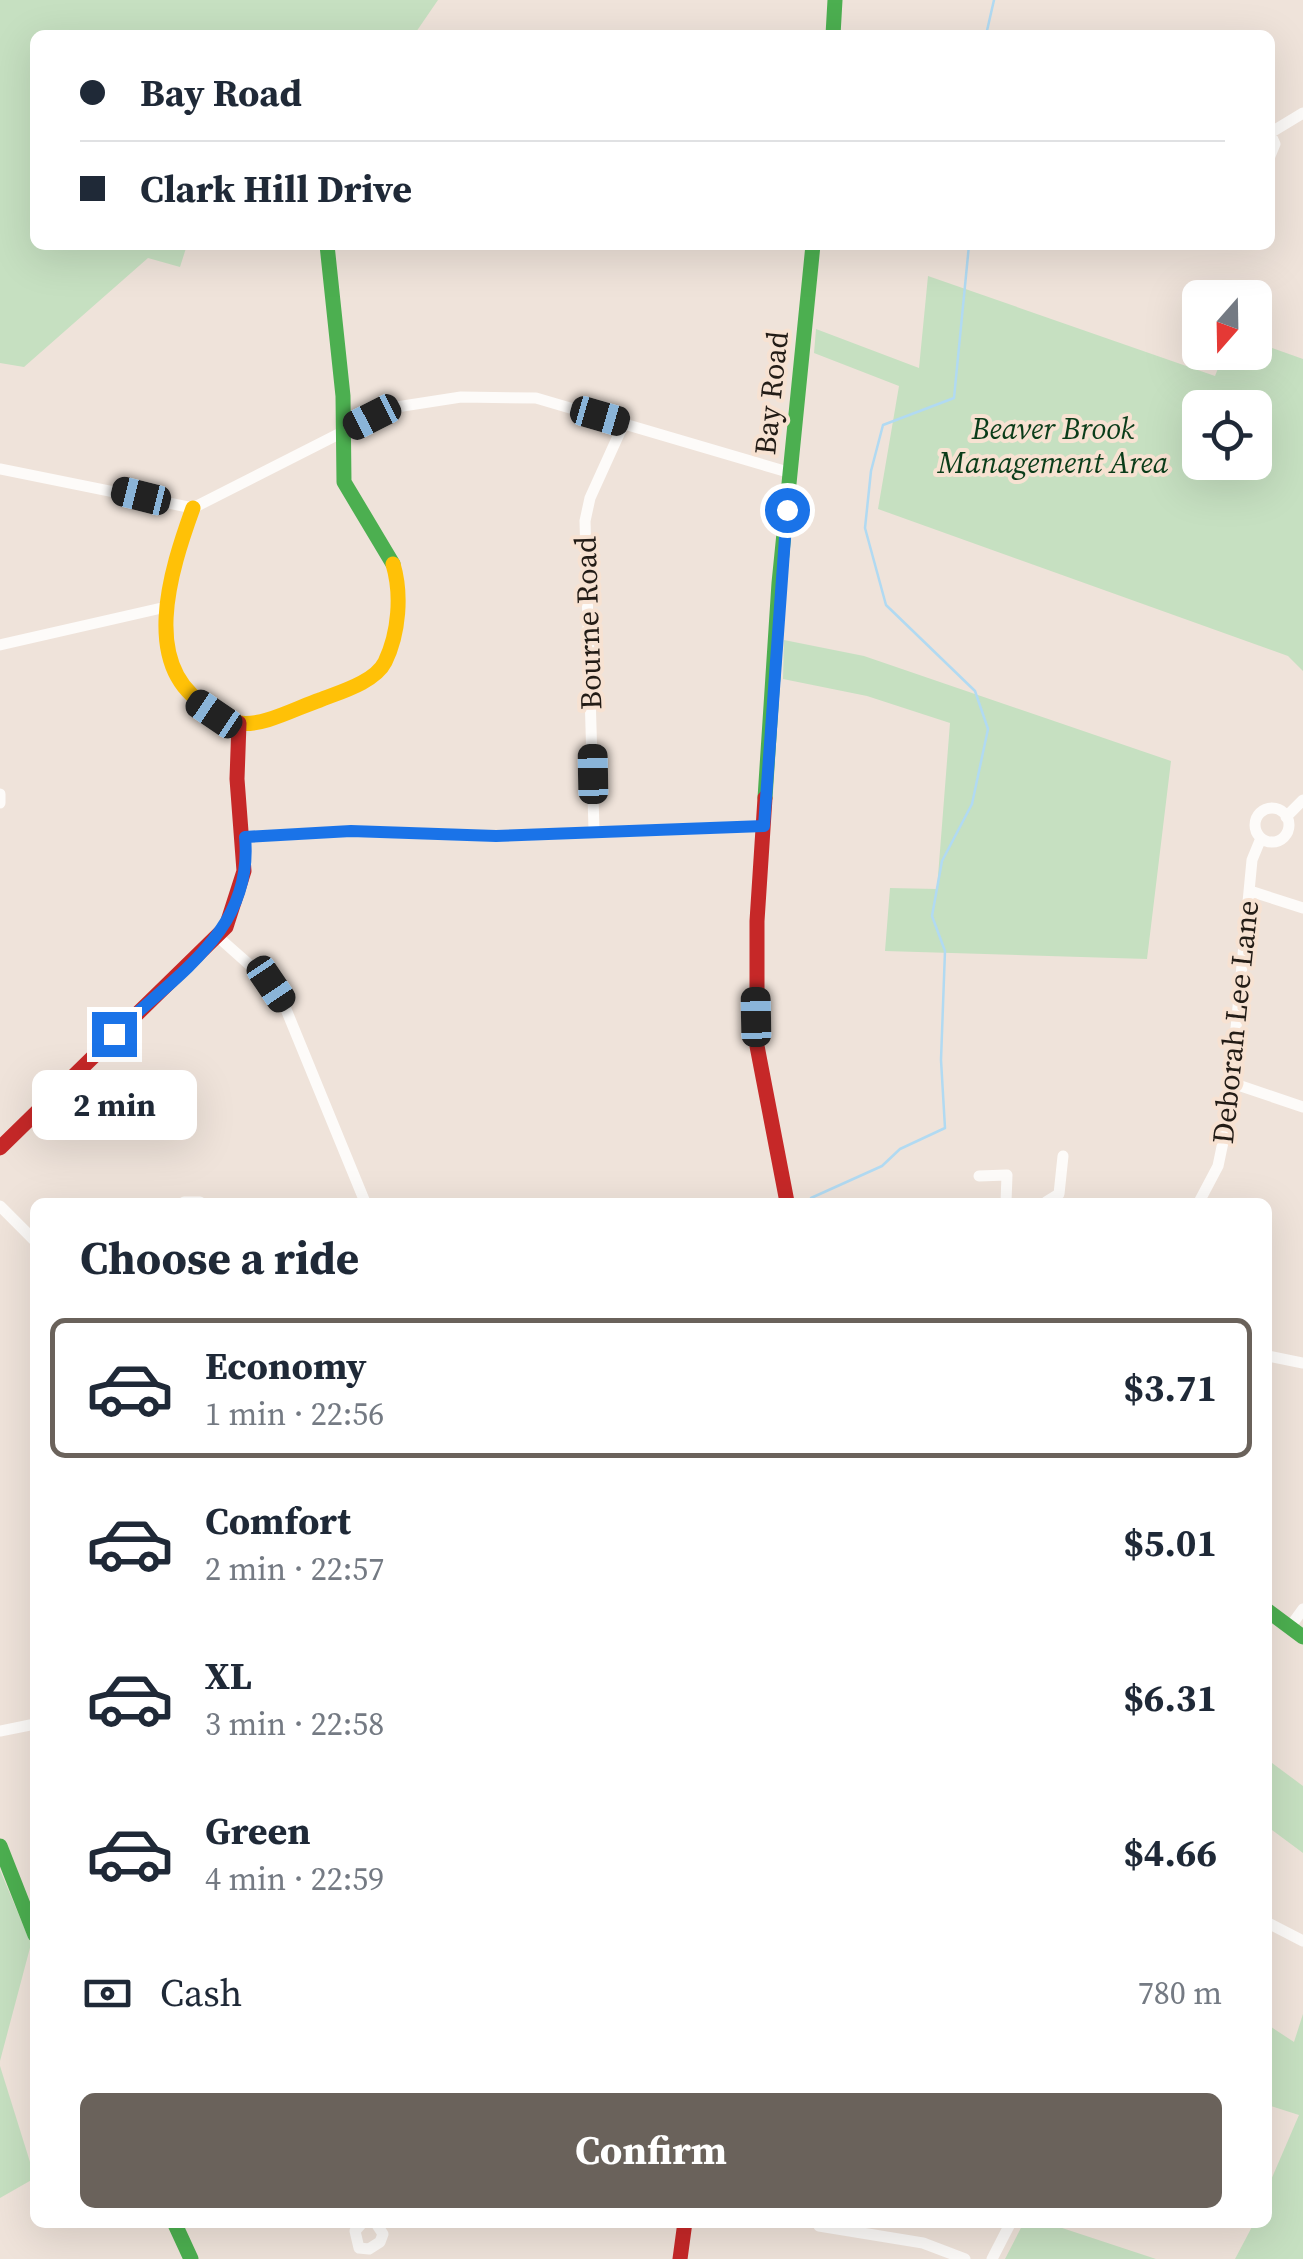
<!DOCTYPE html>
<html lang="en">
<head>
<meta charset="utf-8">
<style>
  :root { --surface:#fff; --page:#f2f2f3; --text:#1f2937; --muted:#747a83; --line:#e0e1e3; --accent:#6a625b }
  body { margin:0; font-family:"Source Serif 4",serif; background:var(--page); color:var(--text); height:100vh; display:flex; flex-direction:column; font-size:38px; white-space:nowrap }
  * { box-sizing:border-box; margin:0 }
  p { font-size:32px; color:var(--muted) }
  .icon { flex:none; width:55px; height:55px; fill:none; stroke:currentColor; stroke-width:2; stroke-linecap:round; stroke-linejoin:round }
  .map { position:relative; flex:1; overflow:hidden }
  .panel { position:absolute; left:30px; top:1198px; width:1242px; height:1030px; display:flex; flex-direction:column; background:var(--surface); border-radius:15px; box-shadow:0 10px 40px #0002 }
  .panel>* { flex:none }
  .hud { position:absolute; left:30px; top:30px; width:1245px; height:220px; border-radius:15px; box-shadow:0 10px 40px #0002; display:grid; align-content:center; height:220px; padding:0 50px; background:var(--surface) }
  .needle { width:65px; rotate:200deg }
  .fabs { position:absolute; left:1182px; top:280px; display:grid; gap:20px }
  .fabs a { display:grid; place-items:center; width:90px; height:90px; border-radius:15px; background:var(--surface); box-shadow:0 10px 40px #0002; font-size:50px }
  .end { position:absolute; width:45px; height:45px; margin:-22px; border:12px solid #1a73e8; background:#fff; box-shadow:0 0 0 5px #fff }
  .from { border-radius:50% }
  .bubble { position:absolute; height:70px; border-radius:15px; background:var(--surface); box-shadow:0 10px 40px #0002; font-size:32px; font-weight:700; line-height:70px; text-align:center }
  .car { position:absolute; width:30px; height:60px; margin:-30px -15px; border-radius:12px; box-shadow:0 0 8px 2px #0007; background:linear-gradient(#222 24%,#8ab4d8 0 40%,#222 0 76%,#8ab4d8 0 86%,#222 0) }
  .hud b { display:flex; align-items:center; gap:35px; height:95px; font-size:38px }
  .hud b+b { border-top:2px solid var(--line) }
  .hud i { width:25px; height:25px; background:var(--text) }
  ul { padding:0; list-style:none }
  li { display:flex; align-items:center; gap:30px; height:140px; margin:0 20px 15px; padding:0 30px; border:5px solid transparent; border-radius:15px }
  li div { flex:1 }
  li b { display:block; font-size:38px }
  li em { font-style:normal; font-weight:700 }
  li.selected { border-color:var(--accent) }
  li>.icon { width:90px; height:90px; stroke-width:1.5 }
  h2 { padding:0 50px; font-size:45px; line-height:120px }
  .pay { display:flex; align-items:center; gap:25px; height:110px; padding:0 50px; font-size:38px }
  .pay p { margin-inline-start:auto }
  .button { display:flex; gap:20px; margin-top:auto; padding:20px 50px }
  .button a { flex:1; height:115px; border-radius:15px; background:var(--accent); color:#fff; font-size:40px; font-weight:700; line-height:115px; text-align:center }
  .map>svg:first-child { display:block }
  .green { fill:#c6e0c1; fill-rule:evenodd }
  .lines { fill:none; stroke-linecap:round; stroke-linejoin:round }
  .stream { stroke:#b1daf2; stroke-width:2.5 }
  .street { stroke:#fdfbf9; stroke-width:11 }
  .fast { stroke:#4caf50; stroke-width:15 }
  .slow { stroke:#ffc107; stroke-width:15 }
  .jam { stroke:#c62828; stroke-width:15 }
  .route { stroke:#1a73e8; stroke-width:12 }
  .labels { text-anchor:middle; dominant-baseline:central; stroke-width:8; stroke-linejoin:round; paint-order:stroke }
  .street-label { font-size:30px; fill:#231c16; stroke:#f7e2d2 }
  .park-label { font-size:30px; font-style:italic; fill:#0a3c19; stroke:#f7e2d2 }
</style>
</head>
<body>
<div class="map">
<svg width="1303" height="2259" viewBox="0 0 1303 2259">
  <rect width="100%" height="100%" fill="#efe3da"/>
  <path class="green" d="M0,0H438L414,35H35V245H187L180,267L148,258L24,367L0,363Z
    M928,276L1215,376L1224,353L1255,352V342L1303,359V671L1288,656L878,509L899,386L814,353L816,329L919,368ZM1200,408H1255V462H1200Z
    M784,640L864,656L1171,761L1147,959L885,951L890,888L937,889L950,723L867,696L783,679Z
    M1268,1760L1303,1786V1853L1268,1827Z
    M0,1870L31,1944L0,2061Z
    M1303,2014V2259H1235L1254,2223L1268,2222V2187L1299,2115L1268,2105V2025L1294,2042Z
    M0,2066L35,2178L0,2198Z
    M1024,2222L1047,2223L1156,2259H1005Z"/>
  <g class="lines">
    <path class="stream" d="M986,35L994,0
      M811,1198L882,1166L900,1149L945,1128L941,1060L945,951L932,916L942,861L972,804L988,729L975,691L886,605L865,528L871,471L883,425L954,398L969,245"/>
    <path class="street" d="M1270,133L1303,113
      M1270,133L1275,144L1270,156
      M0,469L193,508L390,408L461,397L536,398L791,473
      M0,645L166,607
      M0,794V803
      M1255 825a17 17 0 1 1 34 0a17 17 0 1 1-34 0Z
      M1286,817L1303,800
      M594,830L585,521L590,498L624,423
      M245,837L351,831L496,836L763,826
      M1250,891L1303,908
      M217,936L271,984L283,1002L365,1202
      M1232,1083L1303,1107
      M979,1176L1007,1175L1006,1202
      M184,1202H200
      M1046,1202L1059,1194L1063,1156
      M1199,1202L1218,1166L1227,1123L1252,860L1261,838
      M0,1206L35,1241
      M1268,1356L1303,1363
      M1290,1627L1303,1609
      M0,1731L35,1724
      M1268,1923L1303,1941
      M819,2226L923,2243L965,2259
      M359,2248L369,2249L380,2242L383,2234L375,2222
      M359,2248L355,2231L363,2222
      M992,2259L1011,2222"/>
    <path class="fast" d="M833,35L835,0
      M327,245L343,396L344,482L393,564
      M765,798L779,583L813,245
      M1268,1611L1303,1637
      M0,1846L35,1935
      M174,2222L191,2259"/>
    <path class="slow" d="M193,508C171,569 137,671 212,709C219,713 231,722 239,723C263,727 298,707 320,700C340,692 375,682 385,662C399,633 402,594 393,564"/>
    <path class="jam" d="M765,798L757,921V1046L787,1202
      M0,1148L226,927L244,871L237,779L239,723
      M680,2259L685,2222"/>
  </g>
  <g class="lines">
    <path class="route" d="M114,1034C175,975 254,931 245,837L351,831L496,836L764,826L787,510"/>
  </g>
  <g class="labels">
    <g class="street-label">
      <text transform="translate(771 393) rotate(-84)">Bay Road</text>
      <text transform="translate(588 623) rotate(-92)">Bourne Road</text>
      <text transform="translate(1235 1022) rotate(-84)">Deborah Lee Lane</text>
    </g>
    <g class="park-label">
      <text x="1053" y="428">Beaver Brook<tspan x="1053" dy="34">Management Area</tspan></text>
    </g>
  </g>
</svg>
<div class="fabs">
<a><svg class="needle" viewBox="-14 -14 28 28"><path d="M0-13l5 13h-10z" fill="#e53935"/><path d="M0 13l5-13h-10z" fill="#747a83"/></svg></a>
<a><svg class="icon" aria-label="locate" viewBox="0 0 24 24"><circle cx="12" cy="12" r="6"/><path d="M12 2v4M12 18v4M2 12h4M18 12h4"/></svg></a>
</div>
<i class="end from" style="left:787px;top:510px"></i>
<i class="end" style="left:114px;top:1034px"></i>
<div class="bubble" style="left:32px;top:1070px;width:165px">2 min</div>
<i class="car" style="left:600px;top:416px;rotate:106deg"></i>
<i class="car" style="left:372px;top:417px;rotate:243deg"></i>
<i class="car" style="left:141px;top:496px;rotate:284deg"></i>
<i class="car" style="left:214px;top:714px;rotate:304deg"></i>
<i class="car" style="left:593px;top:774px;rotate:359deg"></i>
<i class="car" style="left:271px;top:984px;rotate:146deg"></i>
<i class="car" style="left:756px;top:1017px;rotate:359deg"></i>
<div class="hud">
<b><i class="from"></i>Bay Road</b>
<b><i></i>Clark Hill Drive</b>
</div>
<section class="panel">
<h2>Choose a ride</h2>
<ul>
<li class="selected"><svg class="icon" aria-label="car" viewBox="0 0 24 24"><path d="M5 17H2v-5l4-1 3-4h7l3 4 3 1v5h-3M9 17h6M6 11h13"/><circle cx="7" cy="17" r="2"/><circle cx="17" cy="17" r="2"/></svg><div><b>Economy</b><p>1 min · 22:56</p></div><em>$3.71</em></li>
<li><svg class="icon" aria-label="car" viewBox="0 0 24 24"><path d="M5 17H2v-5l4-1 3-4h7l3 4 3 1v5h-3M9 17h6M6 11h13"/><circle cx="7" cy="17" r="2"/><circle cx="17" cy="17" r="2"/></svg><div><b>Comfort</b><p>2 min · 22:57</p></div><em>$5.01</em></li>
<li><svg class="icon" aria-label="car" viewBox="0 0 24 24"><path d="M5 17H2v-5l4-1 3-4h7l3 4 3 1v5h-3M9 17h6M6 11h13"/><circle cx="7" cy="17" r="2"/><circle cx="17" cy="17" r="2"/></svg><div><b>XL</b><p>3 min · 22:58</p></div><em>$6.31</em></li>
<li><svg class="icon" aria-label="car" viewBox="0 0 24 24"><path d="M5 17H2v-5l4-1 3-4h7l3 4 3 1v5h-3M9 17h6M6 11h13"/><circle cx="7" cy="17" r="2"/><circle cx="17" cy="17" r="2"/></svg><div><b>Green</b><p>4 min · 22:59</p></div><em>$4.66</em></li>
</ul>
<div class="pay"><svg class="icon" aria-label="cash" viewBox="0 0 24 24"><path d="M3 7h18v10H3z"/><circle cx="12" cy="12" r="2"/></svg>Cash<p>780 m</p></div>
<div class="button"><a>Confirm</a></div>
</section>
</div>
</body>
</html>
